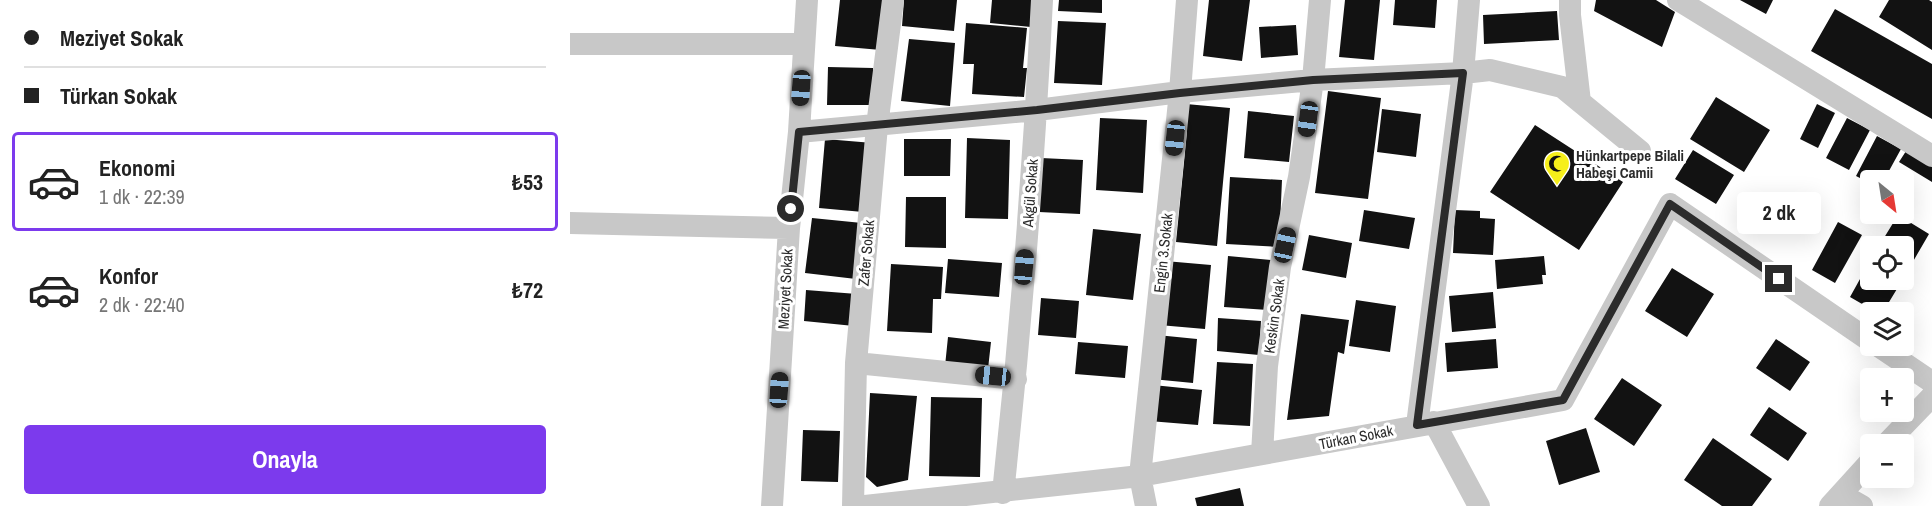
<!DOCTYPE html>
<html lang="tr">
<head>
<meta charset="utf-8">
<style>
  :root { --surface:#fff; --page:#f2f2f2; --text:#222; --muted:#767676; --line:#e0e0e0; --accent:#7c3aed }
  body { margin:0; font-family:"Archivo Narrow",sans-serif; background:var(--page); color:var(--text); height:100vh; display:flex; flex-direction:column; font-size:22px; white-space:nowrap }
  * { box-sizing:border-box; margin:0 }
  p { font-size:20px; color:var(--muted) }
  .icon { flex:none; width:33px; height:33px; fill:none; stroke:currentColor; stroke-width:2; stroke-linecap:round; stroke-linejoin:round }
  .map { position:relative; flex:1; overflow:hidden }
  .details { display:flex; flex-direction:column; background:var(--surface); width:570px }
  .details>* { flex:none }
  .banner { display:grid; align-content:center; height:132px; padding:0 24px; background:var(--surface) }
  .needle { width:39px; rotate:150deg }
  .buttons { position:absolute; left:1290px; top:170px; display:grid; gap:12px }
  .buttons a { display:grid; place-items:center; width:54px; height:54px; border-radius:6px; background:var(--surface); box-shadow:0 6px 24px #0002; font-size:30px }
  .end { position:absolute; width:27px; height:27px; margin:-14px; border:8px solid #2b2b2b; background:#fff; box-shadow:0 0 0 3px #fff }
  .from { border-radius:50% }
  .bubble { position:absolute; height:42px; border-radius:6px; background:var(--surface); box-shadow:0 6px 24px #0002; font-size:20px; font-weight:700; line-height:42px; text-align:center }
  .car { position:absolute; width:18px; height:36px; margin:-18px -9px; border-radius:8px; box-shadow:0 0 4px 2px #0007; background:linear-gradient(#222 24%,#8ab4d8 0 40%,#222 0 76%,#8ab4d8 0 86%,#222 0) }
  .banner b { display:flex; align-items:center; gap:21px; height:57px; font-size:22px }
  .banner b+b { border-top:2px solid var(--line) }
  .banner i { width:15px; height:15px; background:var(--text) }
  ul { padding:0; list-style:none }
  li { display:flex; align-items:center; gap:18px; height:99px; margin:0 12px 9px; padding:0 12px; border:3px solid transparent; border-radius:6px }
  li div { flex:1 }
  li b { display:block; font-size:22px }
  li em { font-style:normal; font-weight:700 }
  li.current { border-color:var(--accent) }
  li>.icon { width:54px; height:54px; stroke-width:1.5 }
  .action { display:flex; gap:12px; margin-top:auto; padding:12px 24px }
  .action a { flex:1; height:69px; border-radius:6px; background:var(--accent); color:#fff; font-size:24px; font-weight:700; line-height:69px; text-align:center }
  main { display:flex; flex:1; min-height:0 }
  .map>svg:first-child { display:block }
  .building { fill:#121212 }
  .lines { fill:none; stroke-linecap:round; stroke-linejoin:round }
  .minor { stroke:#c8c8c8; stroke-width:22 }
  .route { stroke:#2b2b2b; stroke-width:8 }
  .labels { text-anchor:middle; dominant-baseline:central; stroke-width:6; stroke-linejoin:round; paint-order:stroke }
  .poi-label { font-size:15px; font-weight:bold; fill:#2b2b2b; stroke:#fff; text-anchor:start }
  .street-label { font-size:15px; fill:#2b2b2b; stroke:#fff }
</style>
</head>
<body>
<main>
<section class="details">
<div class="banner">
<b><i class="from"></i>Meziyet Sokak</b>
<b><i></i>Türkan Sokak</b>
</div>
<ul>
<li class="current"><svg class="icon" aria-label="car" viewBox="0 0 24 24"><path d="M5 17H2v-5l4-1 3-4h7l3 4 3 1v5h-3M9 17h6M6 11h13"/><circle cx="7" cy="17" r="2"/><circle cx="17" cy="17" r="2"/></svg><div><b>Ekonomi</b><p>1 dk · 22:39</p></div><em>₺53</em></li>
<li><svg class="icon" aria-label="car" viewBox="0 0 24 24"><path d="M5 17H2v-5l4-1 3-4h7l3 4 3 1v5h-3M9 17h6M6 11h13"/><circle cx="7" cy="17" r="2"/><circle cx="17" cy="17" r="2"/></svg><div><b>Konfor</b><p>2 dk · 22:40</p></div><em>₺72</em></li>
</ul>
<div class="action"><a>Onayla</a></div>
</section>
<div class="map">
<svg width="1362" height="506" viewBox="0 0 1362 506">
  <rect width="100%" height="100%" fill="#fff"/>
  <path class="building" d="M270,0H316L311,50L265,46Z
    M334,0H387L384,31L332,26Z
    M422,0H464L461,27L420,23Z
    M489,0H532V13L488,11Z
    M639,0H680L672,61L633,56Z
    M775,0H810L804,60L769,57Z
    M825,0H867L865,28L823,25Z
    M1026,0H1086L1105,12L1092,47L1024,11Z
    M1170,0H1203L1196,14Z
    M1319,0H1359L1362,2V50L1309,17Z
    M1265,9L1362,64V119L1241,51Z
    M987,11L989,40L914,44L913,15Z
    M488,21L536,23L532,85L484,83Z
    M396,23L457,28L453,68H457L454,97L402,94L404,64H393Z
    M726,25L728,55L691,58L689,27Z
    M339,39L385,43L380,106L331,101Z
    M258,67L303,68V105H257Z
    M758,91L811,98L798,199L745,193Z
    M1146,97L1200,130L1174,172L1120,139Z
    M616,104L660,108L647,246L606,242L617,132Z
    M1247,104L1265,113L1248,148L1230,139Z
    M812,109L851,114L846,157L807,152Z
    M678,111L724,116L719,162L674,158Z
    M530,118L577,120L573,193L526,190Z
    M1277,118L1300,130L1279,170L1256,158Z
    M965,125L1053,182L1009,250L920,192Z
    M1307,136L1331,149L1314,180H1300V183L1286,176Z
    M397,138L440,140L438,219L395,218Z
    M255,139L303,143L293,212L249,208Z
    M334,139H381L380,176H334Z
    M1338,148L1362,162V182L1329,162Z
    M1123,150L1164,175L1146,204L1105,179Z
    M471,158L513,160L510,214L469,212Z
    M660,177L712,180L709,247L656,244Z
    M336,197H376V248L335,247Z
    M794,210L845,218L839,249L789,241Z
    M885,210L910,211V218L925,219L923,255L883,253Z
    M1328,215L1359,234L1334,277V246H1309Z
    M242,218L292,223L286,279L235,273Z
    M1268,222L1292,235L1265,283L1242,270Z
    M523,229L571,234L563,300L516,295Z
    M739,235L782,243L776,278L732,270Z
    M658,256L701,260L698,310L654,307Z
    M974,256L976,275H972L973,284L927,289L925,260Z
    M378,259L432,263L429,297L375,293Z
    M595,261L641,265L635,329L589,325Z
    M1300,261V279H1333L1313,312H1306L1280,297Z
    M321,264L373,267L371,299H363L362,333L317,331Z
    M1102,268L1144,294L1117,337L1075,311Z
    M236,290L287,294L284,326L234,321Z
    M923,292L926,328L882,332L879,296Z
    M471,298L509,301L506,338L468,335Z
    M786,300L826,306L820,352L779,346Z
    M731,314L779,320L774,354L768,352L759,416L717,420Z
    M648,318L691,321L689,355L647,351Z
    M587,335L627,339L623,383L582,379Z
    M378,337L421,342L416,387L375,366Z
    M926,339L928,368L877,372L875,343Z
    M1206,339L1240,362L1220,391L1186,368Z
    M508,342L558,346L555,378L505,374Z
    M647,362L683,364L680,426L643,424Z
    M1052,378L1092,405L1064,446L1024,419Z
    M583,385L632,390L628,425L579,421Z
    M300,393L347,396L338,480L307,487L296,477Z
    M361,397L412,398L410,477L359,476Z
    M1199,407L1237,433L1218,461L1180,435Z
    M1016,428L1030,472L989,485L976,441Z
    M233,430L270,431L268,482L231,481Z
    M1143,438L1202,479L1182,506H1152L1114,480Z
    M670,488L674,506H627L625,498Z"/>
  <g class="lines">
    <path class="minor" d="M1000,0V15L1010,102
      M1108,0L1362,156
      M0,44H234
      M229,132L467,110L610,92L743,80L893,73L920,70L992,87L1070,151
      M0,223L219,228
      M1307,345L1362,382
      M286,363L446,379
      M864,422L909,506
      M847,425L893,73L899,0
      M1316,444L1362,396
      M692,454L697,366L710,267L729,177L743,80L750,0
      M433,493C451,329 464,165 472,0
      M1271,494L1292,506
      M202,506L219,228L229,132L237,0
      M283,506L286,363L307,126L323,0
      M295,506L570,476L993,400L1100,204L1300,341
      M576,506L570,476L610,92L617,0
      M1260,506L1300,462"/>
  </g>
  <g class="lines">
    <path class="route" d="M221,209L229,132L467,110L610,93L743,80L893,73L847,425L993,400L1100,204L1209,279"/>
  </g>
  <defs>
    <symbol id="mosque-pin" viewBox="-11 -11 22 30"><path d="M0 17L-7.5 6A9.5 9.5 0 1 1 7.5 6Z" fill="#f6ef1a" stroke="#fff"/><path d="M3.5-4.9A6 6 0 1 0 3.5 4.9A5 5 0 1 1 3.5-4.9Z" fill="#111"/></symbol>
  </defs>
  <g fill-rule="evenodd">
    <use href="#mosque-pin" x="972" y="149" width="30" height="40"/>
  </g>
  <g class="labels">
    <g class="poi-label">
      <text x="1006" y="155">Hünkartpepe Bilali<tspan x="1006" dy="17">Habeşi Camii</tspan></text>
    </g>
    <g class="street-label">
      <text transform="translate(460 193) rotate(-86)">Akgül Sokak</text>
      <text transform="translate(296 253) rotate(-85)">Zafer Sokak</text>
      <text transform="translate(593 253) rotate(-84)">Engin 3.Sokak</text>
      <text transform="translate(215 289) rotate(-87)">Meziyet Sokak</text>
      <text transform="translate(704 316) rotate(-82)">Keskin Sokak</text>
      <text transform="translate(786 437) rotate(-11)">Türkan Sokak</text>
    </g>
  </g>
</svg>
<div class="buttons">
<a><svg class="needle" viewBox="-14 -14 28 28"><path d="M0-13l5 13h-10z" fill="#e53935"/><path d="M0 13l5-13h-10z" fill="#767676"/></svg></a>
<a><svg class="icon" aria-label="locate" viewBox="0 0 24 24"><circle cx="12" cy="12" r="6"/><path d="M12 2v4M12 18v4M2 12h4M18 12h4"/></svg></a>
<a><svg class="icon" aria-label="layers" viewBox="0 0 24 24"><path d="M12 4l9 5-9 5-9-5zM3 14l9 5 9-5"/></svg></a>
<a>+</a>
<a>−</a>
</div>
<i class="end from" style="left:221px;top:209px"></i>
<i class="end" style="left:1209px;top:279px"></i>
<div class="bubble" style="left:1167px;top:192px;width:84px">2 dk</div>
<i class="car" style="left:231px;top:88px;rotate:184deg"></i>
<i class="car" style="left:738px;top:119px;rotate:188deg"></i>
<i class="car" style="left:605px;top:138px;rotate:186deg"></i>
<i class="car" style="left:715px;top:245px;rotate:12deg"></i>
<i class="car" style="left:454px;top:267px;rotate:5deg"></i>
<i class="car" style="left:423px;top:376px;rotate:276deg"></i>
<i class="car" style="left:209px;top:390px;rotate:4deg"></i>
</div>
</main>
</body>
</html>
